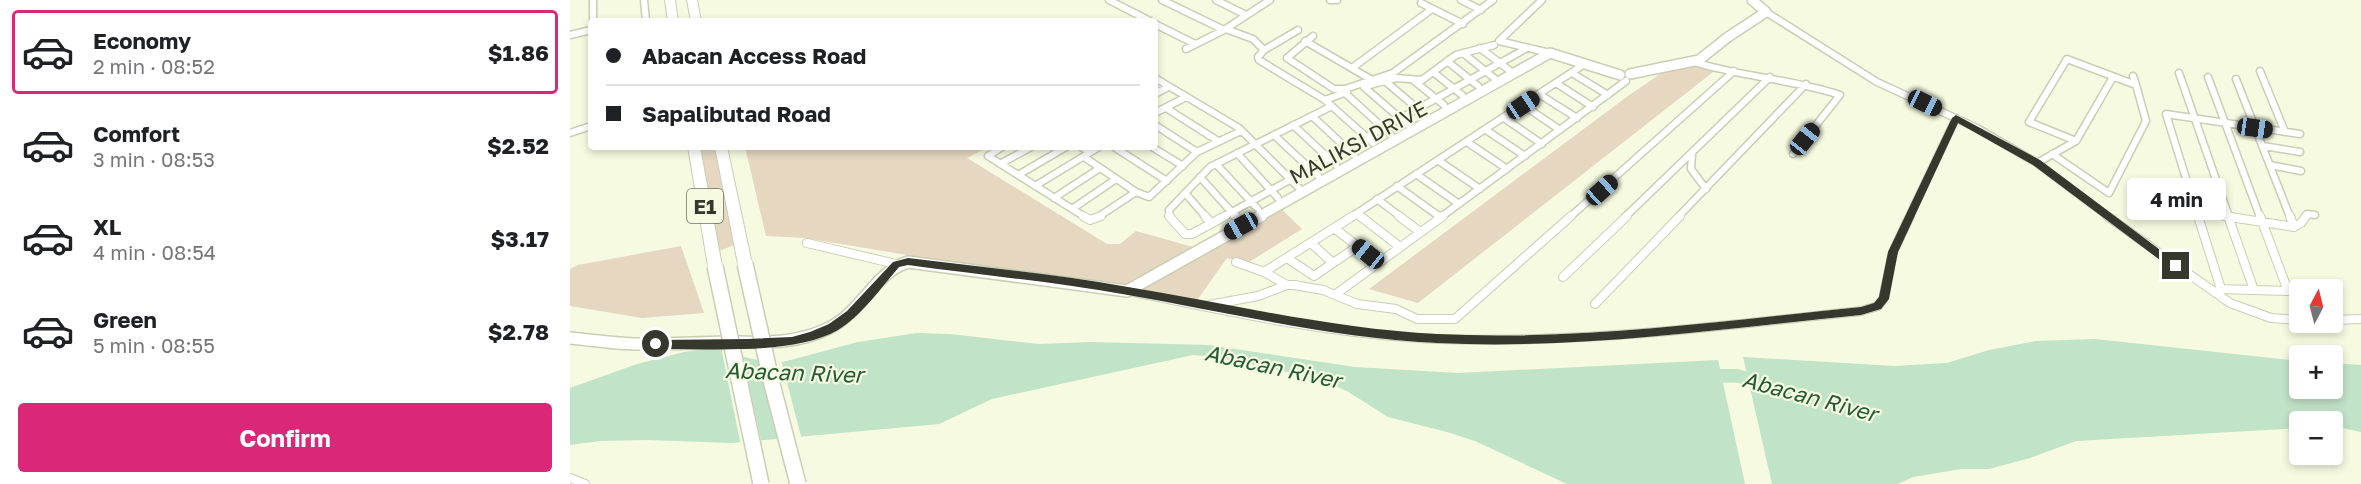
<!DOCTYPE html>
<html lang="en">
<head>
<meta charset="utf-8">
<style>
  :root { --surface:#fff; --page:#f6f6f6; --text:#202124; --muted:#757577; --line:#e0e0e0; --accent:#db2777 }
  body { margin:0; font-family:"Golos Text",sans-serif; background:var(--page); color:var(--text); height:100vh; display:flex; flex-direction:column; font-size:22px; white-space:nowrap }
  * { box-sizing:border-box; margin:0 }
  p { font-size:20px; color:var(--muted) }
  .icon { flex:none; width:33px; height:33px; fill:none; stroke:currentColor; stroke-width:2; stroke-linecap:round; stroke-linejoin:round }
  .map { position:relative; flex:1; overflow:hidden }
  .sheet { display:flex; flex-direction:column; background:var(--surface); width:570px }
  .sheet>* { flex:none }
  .top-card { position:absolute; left:18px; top:18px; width:570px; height:132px; border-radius:6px; box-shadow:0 3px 9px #0003; display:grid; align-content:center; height:132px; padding:0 18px; background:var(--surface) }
  .needle { width:39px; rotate:7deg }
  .buttons { position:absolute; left:1719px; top:279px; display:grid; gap:12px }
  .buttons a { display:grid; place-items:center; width:54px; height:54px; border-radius:6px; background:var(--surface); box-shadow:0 3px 9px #0003; font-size:30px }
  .end { position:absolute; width:27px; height:27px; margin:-14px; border:8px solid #36372d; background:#fff; box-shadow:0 0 0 3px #fff }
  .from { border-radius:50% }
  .bubble { position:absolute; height:42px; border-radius:6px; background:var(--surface); box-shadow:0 3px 9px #0003; font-size:20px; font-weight:700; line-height:42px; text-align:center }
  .car { position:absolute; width:18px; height:36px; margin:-18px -9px; border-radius:8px; box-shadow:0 0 4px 2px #0007; background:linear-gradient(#222 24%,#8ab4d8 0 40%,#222 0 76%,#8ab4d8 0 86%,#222 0) }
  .top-card b { display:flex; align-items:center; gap:21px; height:57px; font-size:22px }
  .top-card b+b { border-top:2px solid var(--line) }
  .top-card i { width:15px; height:15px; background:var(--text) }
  ul { padding:10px 0 0; list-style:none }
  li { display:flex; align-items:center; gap:18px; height:84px; margin:0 12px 9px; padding:0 6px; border:3px solid transparent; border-radius:6px }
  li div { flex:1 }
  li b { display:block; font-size:22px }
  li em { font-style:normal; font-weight:700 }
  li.on { border-color:var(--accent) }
  li>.icon { width:54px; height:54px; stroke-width:1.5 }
  .primary-button { display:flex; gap:12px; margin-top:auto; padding:12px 18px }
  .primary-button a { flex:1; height:69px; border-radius:6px; background:var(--accent); color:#fff; font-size:24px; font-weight:700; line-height:69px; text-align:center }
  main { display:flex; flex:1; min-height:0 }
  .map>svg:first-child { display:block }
  .green { fill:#e5d7c0 }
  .water { fill:#c1e3c8 }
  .pier { fill:#f5fae0 }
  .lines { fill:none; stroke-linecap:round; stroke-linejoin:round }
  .river { fill:#c1e3c8; fill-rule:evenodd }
  .street-far1-casing { stroke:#caceb5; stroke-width:9 }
  .street-casing { stroke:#caceb5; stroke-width:10 }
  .secondary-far1-casing { stroke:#caceb5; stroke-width:12 }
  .secondary-casing { stroke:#caceb5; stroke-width:14 }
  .highway-casing { stroke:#caceb5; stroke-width:2 }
  .street-far1 { stroke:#fff; stroke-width:6 }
  .street { stroke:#fff; stroke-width:8 }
  .secondary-far1 { stroke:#fff; stroke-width:9 }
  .secondary { stroke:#fff; stroke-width:11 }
  .highway { fill:#fff; fill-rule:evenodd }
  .highway-bridge-casing { stroke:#caceb5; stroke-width:18; stroke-linecap:butt }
  .highway-bridge { stroke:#fff; stroke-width:15 }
  .route { fill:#36372d }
  .labels { text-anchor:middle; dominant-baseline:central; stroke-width:4.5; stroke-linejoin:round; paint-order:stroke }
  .shield { fill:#f5fae0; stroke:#6f7263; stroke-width:1.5 }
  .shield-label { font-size:20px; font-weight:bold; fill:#36372d }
  .street-label { font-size:21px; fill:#36372d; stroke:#f5fae0 }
  .water-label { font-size:22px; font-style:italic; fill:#265a36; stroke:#f5fae0 }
</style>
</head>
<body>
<main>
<section class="sheet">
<ul>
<li class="on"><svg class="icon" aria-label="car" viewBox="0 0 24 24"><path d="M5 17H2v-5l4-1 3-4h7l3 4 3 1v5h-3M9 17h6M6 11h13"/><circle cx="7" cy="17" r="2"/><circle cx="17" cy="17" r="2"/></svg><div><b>Economy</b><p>2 min · 08:52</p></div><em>$1.86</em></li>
<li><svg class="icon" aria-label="car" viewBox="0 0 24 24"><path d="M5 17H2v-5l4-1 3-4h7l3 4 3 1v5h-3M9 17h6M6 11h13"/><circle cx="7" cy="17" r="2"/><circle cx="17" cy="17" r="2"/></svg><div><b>Comfort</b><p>3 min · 08:53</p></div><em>$2.52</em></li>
<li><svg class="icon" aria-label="car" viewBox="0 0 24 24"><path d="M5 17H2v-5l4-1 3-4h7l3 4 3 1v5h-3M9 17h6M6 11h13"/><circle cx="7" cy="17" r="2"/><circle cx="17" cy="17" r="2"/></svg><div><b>XL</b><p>4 min · 08:54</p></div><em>$3.17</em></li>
<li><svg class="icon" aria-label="car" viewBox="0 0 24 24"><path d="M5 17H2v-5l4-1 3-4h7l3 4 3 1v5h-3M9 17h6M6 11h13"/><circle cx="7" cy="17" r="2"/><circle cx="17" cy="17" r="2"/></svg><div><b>Green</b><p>5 min · 08:55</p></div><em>$2.78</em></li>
</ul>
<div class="primary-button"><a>Confirm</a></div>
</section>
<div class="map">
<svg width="1791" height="484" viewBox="0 0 1791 484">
  <rect width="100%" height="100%" fill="#f5fae0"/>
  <path class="green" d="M1125,65L1147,69L848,303L799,289L1058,96L1093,72Z
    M129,147H144L164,245L149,251Z
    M175,147H419L397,158L537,244H550L566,231L623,247L705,203L732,229L676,264L657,258L625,303L235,238L196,236Z
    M111,246L134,313L72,318L0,306V269L8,265Z"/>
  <path class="water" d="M347,333L380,334L469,344L522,342L638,345L785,367L888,373L1148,360L1175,484H997L905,441L877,432L818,417L777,391L750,379L647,357L623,355L422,399L369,424L162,443L77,440L30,441L0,445V388L67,364L114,352L144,348L182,359L213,362L288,342Z
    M1525,339L1729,361L1730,388H1762L1763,363L1791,365V432L1763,426L1762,422H1730L1729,428L1506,441L1460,458L1419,469H1391L1343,477L1328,484H1202L1173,357L1324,366L1377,363L1419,350L1466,341Z"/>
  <path class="pier" d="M151,347L172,353L192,444L171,446Z
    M191,357L211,359L232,440L211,442Z"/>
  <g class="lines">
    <path class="river" d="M1131,369H1168L1201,379L1203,384L1201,389C1190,393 1180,385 1168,383C1154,381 1139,386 1125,381L1123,376L1125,371Z"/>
    <defs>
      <path id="street-far1" d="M23,0V21
        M74,0L76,21
        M539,0L580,21
        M592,0L654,30
        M646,0L676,15
        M760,0H767
        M891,0L911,10
        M972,0L929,41L980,53
        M851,3L893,24
        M1196,12L1307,82L1407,128L1467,163L1539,217
        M585,24L625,44
        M656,29L683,39L694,50L688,57L689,60L755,100L803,143
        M0,35L21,30
        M743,36L717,58L764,89H775L823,73L923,0
        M735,41L802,80
        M910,48L939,70
        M616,49L654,30L700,0
        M694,50L728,30
        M893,53L924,78
        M877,61L908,86
        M1124,62C1172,77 1222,79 1270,95L1223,154
        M782,68L862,9
        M1690,71L1715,132
        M863,72L892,95
        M1002,73L1038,95
        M1609,73L1659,217
        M1638,77L1690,217
        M585,78L669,128L729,188
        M1666,79L1720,217
        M843,80L874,105
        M815,81L856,116
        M986,83L1023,107
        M796,86L826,78L852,80L886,55L924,45
        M794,87L838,125
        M775,93L821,135
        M585,94L598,87
        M969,94L1007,118
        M755,100L777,92
        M953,105L990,130
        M596,108L648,141
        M585,113L616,97
        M742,116L784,155
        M934,118L972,144
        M585,125L627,152
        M723,125L766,165
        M916,130L955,156
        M0,133L21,126
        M704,135L748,176
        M1506,141L1459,122L1497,59L1566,85L1563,76
        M897,142L937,169
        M1693,146L1730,152
        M432,147L418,156L515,217
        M511,147L520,152
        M544,147L597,181
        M582,147L613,166
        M667,153L708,198
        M1482,154L1539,193L1576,121L1566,85
        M1122,155L1121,169L1136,189
        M514,157L566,192L579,197L627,152L671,131
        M869,161L910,189
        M1467,163L1506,141L1543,77
        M430,164L461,147
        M646,164L688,209
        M1700,165L1731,171
        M846,174L889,204
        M448,175L496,147
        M630,177L666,217
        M465,186L529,147
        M827,186L870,217
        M615,193L636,217
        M484,198L530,168
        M807,199L831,217
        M502,209L546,179
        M1626,211L1663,217
        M787,213L792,217
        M528,217L566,192
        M600,217L599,210L640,167L762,106
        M653,217L957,48
        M781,217L1013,65
        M871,217L1056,81
        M1000,217L1164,71
        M1055,217L1200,77
        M1108,217L1236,84
        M1339,217L1386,118
        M1628,217L1596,114L1730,134
        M1735,217L1737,214L1745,215"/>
      <path id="street" d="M513,216L520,220L531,216
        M599,216L615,234H622L655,216
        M635,216L641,223
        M665,216L668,219
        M790,216L830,247
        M829,216L850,232
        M868,216L870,217
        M1537,216L1660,303L1701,318L1730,320
        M1628,216L1651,289
        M1654,216L1724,227L1731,223L1736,216
        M1658,216L1684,290
        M1720,216L1724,227
        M764,228L808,262
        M237,243L326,264
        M741,243L763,263
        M717,258L744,276L788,246
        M666,262L694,272L717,285
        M694,272L783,216
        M993,277L1057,216
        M1649,289L1718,291L1690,216
        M559,291C661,312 764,335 869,339C1010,344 1151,326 1291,311L1308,306L1313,299L1323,252L1340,216
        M766,294L873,216
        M1025,304L1110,216
        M639,305L688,296L717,285H724L753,290L787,304L826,309L847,319H885L1001,216
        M1762,320L1791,319
        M0,478L15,484"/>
      <path id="secondary-far1" d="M1060,74L1129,60L1158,37L1196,12L1182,0
        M688,217L980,53L1050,75"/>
      <path id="secondary" d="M0,338C23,340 46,344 68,344C97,344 127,343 155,342C191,342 226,345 259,328C292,312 305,272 338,262L557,291L691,216"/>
      <path id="highway" d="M95,0H105L108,21H98Z
        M117,0H127L131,21H121Z
        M118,147H130L152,266L150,270H140L138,266Z
        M145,147H157L182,264L180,268H170L168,264Z"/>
    </defs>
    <use href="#street-far1" class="street-far1-casing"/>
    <use href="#street" class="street-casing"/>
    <use href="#secondary-far1" class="secondary-far1-casing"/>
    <use href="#secondary" class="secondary-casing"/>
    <use href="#highway" class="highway-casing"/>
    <use href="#street-far1" class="street-far1"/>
    <use href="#street" class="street"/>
    <use href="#secondary-far1" class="secondary-far1"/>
    <use href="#secondary" class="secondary"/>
    <use href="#highway" class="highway"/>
    <defs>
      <path id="highway-bridge" d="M175,264L202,384L228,484
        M145,266L191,484"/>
    </defs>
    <use href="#highway-bridge" class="highway-bridge-casing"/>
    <use href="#highway-bridge" class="highway-bridge"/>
  </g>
  <path class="route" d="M1386,115L1470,160L1609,264V269H1602L1463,165L1388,123L1328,252L1319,299L1311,309L1291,315C1151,329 1009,350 867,343C763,338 661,313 558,295C485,282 411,275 338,265L329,267C310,289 292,315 268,330C223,356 137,348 86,349L80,344L86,340L178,339L222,337L240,332L259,324L277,311L323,262L338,258C411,267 485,274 558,287C661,304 763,329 867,334C1009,341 1151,321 1291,307L1304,303L1309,297L1318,252L1382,118Z"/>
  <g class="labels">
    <rect class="shield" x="117" y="189" width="36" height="34" rx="4.5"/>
    <g class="shield-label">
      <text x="135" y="206">E1</text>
    </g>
    <g class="street-label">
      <text transform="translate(788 142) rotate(-28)">MALIKSI DRIVE</text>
    </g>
    <g class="water-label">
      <text transform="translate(703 366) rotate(12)">Abacan River</text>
      <text transform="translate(224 372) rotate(2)">Abacan River</text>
      <text transform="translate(1240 396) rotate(15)">Abacan River</text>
    </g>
  </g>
</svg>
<div class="buttons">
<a><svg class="needle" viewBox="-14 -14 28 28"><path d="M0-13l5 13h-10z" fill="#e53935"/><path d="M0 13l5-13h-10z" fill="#757577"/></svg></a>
<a>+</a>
<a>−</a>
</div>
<i class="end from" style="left:86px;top:344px"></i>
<i class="end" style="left:1606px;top:266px"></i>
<div class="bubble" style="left:1557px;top:178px;width:99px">4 min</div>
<i class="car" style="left:1355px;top:103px;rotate:116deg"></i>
<i class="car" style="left:953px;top:105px;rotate:56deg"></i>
<i class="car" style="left:1685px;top:128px;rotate:98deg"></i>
<i class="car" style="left:1235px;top:139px;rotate:39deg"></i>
<i class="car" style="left:1032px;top:190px;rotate:48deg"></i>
<i class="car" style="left:671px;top:226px;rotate:241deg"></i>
<i class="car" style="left:798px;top:254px;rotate:309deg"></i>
<div class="top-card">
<b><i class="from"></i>Abacan Access Road</b>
<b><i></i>Sapalibutad Road</b>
</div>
</div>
</main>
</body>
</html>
